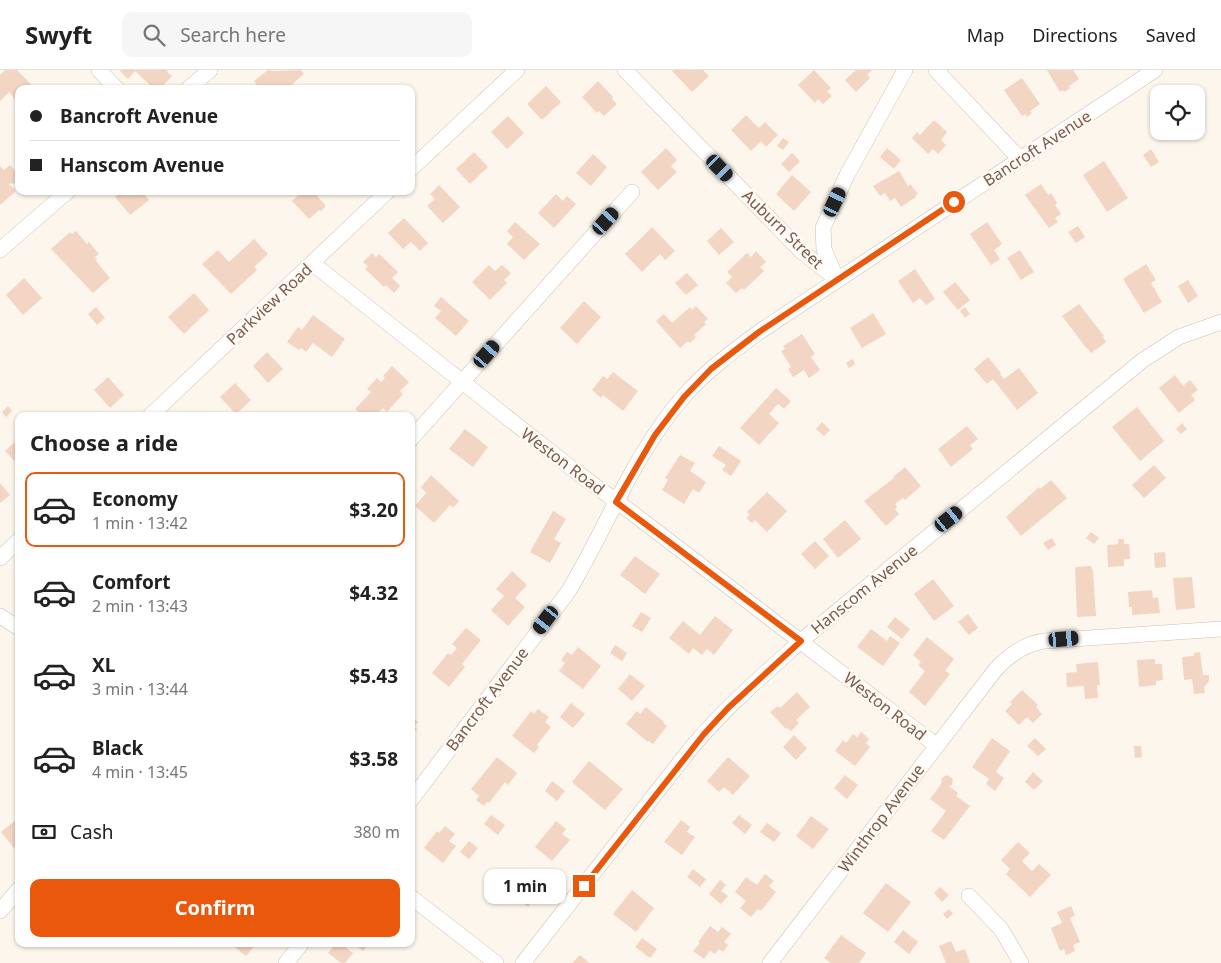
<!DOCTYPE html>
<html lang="en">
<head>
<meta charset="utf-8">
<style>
  :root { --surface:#fff; --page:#f6f6f6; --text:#222; --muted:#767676; --line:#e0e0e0; --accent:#ea580c }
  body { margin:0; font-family:"Noto Sans",sans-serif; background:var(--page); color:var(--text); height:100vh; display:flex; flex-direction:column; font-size:19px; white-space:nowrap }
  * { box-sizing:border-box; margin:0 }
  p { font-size:16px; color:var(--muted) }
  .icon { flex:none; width:28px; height:28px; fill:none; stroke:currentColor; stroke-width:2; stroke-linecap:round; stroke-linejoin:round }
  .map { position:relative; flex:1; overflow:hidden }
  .details { position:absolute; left:15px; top:342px; width:400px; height:535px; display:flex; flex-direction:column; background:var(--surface); border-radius:10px; box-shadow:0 1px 4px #0004 }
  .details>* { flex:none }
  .top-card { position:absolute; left:15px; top:15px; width:400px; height:110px; border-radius:10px; box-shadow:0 1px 4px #0004; display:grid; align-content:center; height:110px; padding:0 15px; background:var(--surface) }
  .buttons { position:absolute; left:1150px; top:15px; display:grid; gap:10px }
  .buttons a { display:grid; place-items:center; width:55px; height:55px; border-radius:10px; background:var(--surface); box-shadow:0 1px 4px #0004; font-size:25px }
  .end { position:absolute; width:22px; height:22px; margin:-11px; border:6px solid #ea580c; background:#fff; box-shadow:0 0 0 2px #fff }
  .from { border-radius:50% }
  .bubble { position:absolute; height:35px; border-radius:10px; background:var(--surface); box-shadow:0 1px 4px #0004; font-size:16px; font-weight:700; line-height:35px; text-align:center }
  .car { position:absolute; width:15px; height:30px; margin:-15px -8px; border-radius:6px; box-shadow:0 0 4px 1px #0007; background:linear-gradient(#222 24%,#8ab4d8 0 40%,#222 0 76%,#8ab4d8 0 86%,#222 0) }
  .top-card b { display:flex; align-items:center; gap:18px; height:48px; font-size:19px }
  .top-card b+b { border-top:1px solid var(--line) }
  .top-card i { width:12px; height:12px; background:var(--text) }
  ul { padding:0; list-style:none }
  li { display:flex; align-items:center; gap:15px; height:75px; margin:0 10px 8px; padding:0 5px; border:2px solid transparent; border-radius:10px }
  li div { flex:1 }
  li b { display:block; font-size:19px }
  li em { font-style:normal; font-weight:700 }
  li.current { border-color:var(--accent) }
  li>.icon { width:45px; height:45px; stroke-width:1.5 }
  h2 { padding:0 15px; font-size:22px; line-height:60px }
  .pay { display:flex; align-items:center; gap:12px; height:55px; padding:0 15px; font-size:19px }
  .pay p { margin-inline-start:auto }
  .primary-button { display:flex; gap:10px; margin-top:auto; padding:10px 15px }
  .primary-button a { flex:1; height:58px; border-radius:10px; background:var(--accent); color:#fff; font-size:20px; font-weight:700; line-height:58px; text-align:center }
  header { display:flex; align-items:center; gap:30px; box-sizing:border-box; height:70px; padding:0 25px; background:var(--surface); border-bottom:1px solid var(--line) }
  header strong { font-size:24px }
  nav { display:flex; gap:28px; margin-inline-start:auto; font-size:18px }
  .search { width:350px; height:45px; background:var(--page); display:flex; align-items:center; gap:12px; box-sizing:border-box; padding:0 18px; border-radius:10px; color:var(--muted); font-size:19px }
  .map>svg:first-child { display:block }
  .building { fill:#f3d5c3 }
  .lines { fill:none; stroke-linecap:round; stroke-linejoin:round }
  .minor-casing { stroke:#d1beb0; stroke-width:16 }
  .minor { stroke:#fff; stroke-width:15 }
  .route { stroke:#ea580c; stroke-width:6 }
  .labels { text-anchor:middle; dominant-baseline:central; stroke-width:5; stroke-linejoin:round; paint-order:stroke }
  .street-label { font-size:16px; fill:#7a5c4d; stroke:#fffaf3 }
</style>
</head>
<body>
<header>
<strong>Swyft</strong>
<div class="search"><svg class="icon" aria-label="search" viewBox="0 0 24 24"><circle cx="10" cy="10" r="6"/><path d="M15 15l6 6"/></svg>Search here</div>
<nav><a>Map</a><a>Directions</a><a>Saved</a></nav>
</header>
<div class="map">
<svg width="1221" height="893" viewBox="0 0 1221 893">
  <rect width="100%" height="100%" fill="#fdf6ec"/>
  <path class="building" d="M5,0H17L31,14L26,19H19V25L15,29L9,22L0,31V5Z
    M121,0H168L167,2L172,6L160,19H157L154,16L152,17L135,1L128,9L120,1Z
    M268,0L276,1L301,0L304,4L289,17L290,19H260L254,11Z
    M673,0H703L709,6L692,22L672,1Z
    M814,0L831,18L827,21L832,26L823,34L818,29L815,33L798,15Z
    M856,0H872L867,5L870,8L856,22L845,10Z
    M1047,0H1073L1079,9L1069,16L1070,18L1064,22L1063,20L1060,22Z
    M1022,8L1040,34L1030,41L1032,43L1027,47L1025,44L1022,46L1004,20Z
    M598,11L613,27L612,29L617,34L604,46L599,41L597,43L582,27Z
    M546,16L561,32L542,50L527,34Z
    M746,45L759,58L765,52L778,65L766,77L761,71L751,81L731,60Z
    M508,46L524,63L507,79L491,62Z
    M934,50L947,62L941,70L946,75L938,84L933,79L928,84L912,68L917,62L920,65Z
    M783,68L789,72L783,80L777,76Z
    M666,78L677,90L671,96L677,102L658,120L641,102Z
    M887,78L901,90L894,99L880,87Z
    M1151,79L1159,92L1151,97L1143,85Z
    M474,82L488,97L470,114L456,99Z
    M792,83L800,91L789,102L781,94Z
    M593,84L607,97L591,116L576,103Z
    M1104,91L1128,128L1107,142L1083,105Z
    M10,95L19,105V109L13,114L11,113L9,114L16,121L0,135V96L4,100Z
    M899,101L908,116L910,114L918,124L915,126L916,127L901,137L895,128L890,131L885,123L880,126L873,116Z
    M792,105L811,122L794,141L776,124Z
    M1041,114L1048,125L1051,123L1057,133L1055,135L1061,144L1055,148L1058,152L1049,158L1025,125Z
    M439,115L460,137L443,153L427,136L435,129L430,124Z
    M122,121H142L149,130L130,145L115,127Z
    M303,121H313L325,135V137L321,141L319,140L309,149L292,131Z
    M556,124L563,131L567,126L576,134L554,158L538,143Z
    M404,148L428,173L420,181L411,172L403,179L388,163Z
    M515,152L540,174L524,190L507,174L513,167L507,161Z
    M987,152L1002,174L994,180L1000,189L991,195L970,164Z
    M1078,156L1085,167L1076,173L1068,162Z
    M652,157L675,181L665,190L660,184L642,202L625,184Z
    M721,158L734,172L719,185L707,171Z
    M76,161L87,174L89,172L99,184L95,187L97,189L96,191L110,208L93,223L51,179L70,162L72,164Z
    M254,169L268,184L254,197L257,200L231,224L202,194L218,180L229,192Z
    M1020,180L1034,202L1021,210L1007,188Z
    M756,181L766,192L760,197L764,201L744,220L742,218L736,223L726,213L732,207L727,202L747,183L751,187Z
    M372,183L376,187L379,184L398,202L392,208L400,216L394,223L386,215L384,217L365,199L368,196L363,192Z
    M1146,194L1156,210L1151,213L1162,232L1144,243L1123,209Z
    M489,195L495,201L502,195L511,203L504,210L507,213L490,230L472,212Z
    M915,199L935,229L926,235L920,228L913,233L898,211Z
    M687,203L698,215L686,225L675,213Z
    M24,208L42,228L23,245L6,225Z
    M1188,210L1198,226L1188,233L1178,216Z
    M955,212L970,230L958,240L943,222Z
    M194,223L209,240L184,264L168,247Z
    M441,227L469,251L456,266L435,248L441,241L434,236Z
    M584,231L601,247L577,274L560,258Z
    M1079,234L1104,266L1103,267L1106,272L1091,283L1088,279H1087L1062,246Z
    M696,236L708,249L704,252L706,254L694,265L696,267L690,273L688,271L680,278L656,251L664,244L672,253L690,237L692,240Z
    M96,237L105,248L97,255L88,244Z
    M965,237L970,244L965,248L960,241Z
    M873,243L886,264L862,278L850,258Z
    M313,245L345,269L332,287L313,273L306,282L301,278L299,280L287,272L298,257L302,260Z
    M802,264L815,284L811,287L820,300L809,308L804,300L793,307L788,299L791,297L781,281L785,279L783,276Z
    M267,282L283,299L268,313L253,296Z
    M988,287L1001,303L1000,304L1004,309L1019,298L1038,323L1017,340L993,309L987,314L974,299Z
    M853,289L855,294L849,298L846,293Z
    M392,296L409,312L400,321L403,324L387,342L383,338L375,346H363L355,339L371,322L367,319L377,308L381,312L385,308L383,306Z
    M613,302L638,321L623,341L603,325L601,328L592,320L603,306L607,309Z
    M1175,305L1183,316L1190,310L1198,320L1191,325L1195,330L1179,343L1159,318Z
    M108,307L124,325L110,338L94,320Z
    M235,313L251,330L236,344L220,327Z
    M776,318L791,331L784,339L778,334L769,344L779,353L759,375L740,358Z
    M8,336L12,341L6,347L2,342Z
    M1137,337L1164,371L1140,391L1112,357Z
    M822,352L830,360L824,366L816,359Z
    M1182,353L1187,359L1181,364L1176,359Z
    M967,356L978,369L970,375L973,379L951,397L938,379Z
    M465,359L488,377L473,397L449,379Z
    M19,368V396L5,381Z
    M719,376L741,391L731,406L722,400L726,395L712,386Z
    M680,385L695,393L690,401L706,412L699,423L693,419L684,434L662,420L668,410L665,408Z
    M1154,395L1166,408L1144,428L1132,415Z
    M905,397L921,416L905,430L903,428L895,434L897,437L895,439L899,444L886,456L864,431L894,408L893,407Z
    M431,405L459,431L453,438L450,435L434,453L415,436L426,423L421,417Z
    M1051,410L1067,428L1021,466L1006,447L1039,417L1040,419Z
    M0,413L10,425L0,433Z
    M767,422L787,441L767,462L755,450L752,453L746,448L750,445L747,442Z
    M553,441L566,449L554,469L561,473L550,493L530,482Z
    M845,450L861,469L838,488L823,469Z
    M1091,462L1099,468L1094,474L1086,468Z
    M1052,468L1056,475L1048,480L1043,473Z
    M1118,469H1124V474H1129L1130,489H1124V496L1108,497L1107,475L1118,474Z
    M815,471L829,486L815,499L801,484Z
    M1165,482L1166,497L1155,498L1154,483Z
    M635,486L660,504L645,524L620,505Z
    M1091,496L1092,500H1093L1096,546L1077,547L1075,500L1076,497Z
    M512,501L527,515L515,528L525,537L508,556L491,540L504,526L496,519Z
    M1192,507L1195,538L1176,540L1173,508Z
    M933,509L954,536L934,551L914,524Z
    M1152,520L1153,528L1158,527L1160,543L1132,545V537H1129L1128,522Z
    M641,542L651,548L642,562L632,556Z
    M968,544L978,558L969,565L958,552Z
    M715,546L733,560L714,585L707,579L702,585L693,578L689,584L669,568L683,551L700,565Z
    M895,547L910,559L902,569L887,557Z
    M466,558L481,570L462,594L465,597L449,617L432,603L448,583L451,585L457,578L452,574Z
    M871,559L887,571L890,566L900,573L883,596L857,577Z
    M927,567L954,589L945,601L950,604L925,636L909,622L925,601L918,595L921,592L913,585Z
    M615,575L627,583L622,591L610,583Z
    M578,577L601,596L583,619L559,601L565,593L561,590L567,582L572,585Z
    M1200,582L1203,605H1209V611L1204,617L1205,623L1194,624L1192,609L1184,610L1182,587L1194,586V583Z
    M1155,589V594H1162L1163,610L1156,611V615L1139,617L1137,590Z
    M1098,592L1100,615H1097L1098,628L1085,629L1084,616L1067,617L1066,603L1077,602L1076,594Z
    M630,604L645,616L632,631L618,619Z
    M1022,620L1038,635L1036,637L1042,644L1033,653L1027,647L1019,655L1005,641L1012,634L1010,632Z
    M797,622L810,637L796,650L799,653L791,661L787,658L786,659L770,642L778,636L780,638Z
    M571,633L585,644L573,658L560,647Z
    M646,637L664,652L663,653L667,656L653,674L649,671L648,672L626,654L637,641L640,644Z
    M538,639L549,647L545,652L551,657L537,675L539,677L534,683L512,666L531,641L534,644Z
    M411,646L418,652L414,657L417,659L411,665Z
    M861,662L869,669L866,673L870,677L855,696L835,681L843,670L846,673L853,664L857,667Z
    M794,665L807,678L796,690L783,677Z
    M992,668L1010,681L996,702L1004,708L995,721L986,714L989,709L972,697Z
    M1035,668L1046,679L1038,686L1027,676Z
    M1134,676H1141L1142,687L1135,688Z
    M497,687L517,703L508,715L505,712L489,733L487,732L484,736L476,730L479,726L471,719Z
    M728,687L750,706L733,725L724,717L719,722L707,711Z
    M589,691L623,719L605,740L572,712Z
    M1033,702L1043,711L1034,720L1025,712Z
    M845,705L858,715L847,729L834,718Z
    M947,705L953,709L952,715L949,716L958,723L956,726L970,736L944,770L931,761L946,741L930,729L941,714L942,708Z
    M552,711L565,721L557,731L545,721Z
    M491,745L505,755L498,765L484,754Z
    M739,745L752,755L745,764L732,753Z
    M811,746L829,759L813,779L796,766Z
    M17,749L19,751L18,783L1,762Z
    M681,750L690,757L687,762L695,767L682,785L664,772Z
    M556,751L566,759L562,764L570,770L552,791L535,777Z
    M767,753L781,763L774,772L760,762Z
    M445,756L455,764L449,771L456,776L443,793L424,778L437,761L439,763Z
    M469,771L478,778L469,789L460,782Z
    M1018,772L1030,783L1022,791L1032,801L1039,794L1051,805L1030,827L1006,804L1010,799L1001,790Z
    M516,799L542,820L528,837L503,816Z
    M693,799L706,809L700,817L687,807Z
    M765,804L774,811L769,816L776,822L761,841L758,839L751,847L740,838L746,831L735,822L746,807L757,815Z
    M720,810L726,815L721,821L728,826L721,834L709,824Z
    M886,813L911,832L888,862L863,843Z
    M940,817L949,825L942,832L934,823Z
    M632,820L654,838L636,862L613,844Z
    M1071,836L1075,845L1070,848L1080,872L1073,875L1075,881L1066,885L1064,879L1060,881L1051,858L1062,853L1057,842Z
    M949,839L953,844L947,849L943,844Z
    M710,856L718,862L722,857L731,864L724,872L728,875L723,882L719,879L715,884L710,881L704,889L693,881L700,873L698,872Z
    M903,860L918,872L909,884L894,872Z
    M841,865L866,883L859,893H831L824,888Z
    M642,868L657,879L650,888L635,877Z
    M951,871L956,882L965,879L970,893H946L939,876Z
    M231,874H256L246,886Z
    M336,874H342L353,883L345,893H341L328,883Z
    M354,874H369L363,881Z
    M580,885L589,893H572Z"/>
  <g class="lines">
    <defs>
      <path id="minor" d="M99,0L117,19
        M625,0L802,182L837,209
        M936,0L1020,89
        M188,19L210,0
        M411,99L517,0
        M0,180L68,121
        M312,193L575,401L635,445L937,676
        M835,205L824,179L823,158L847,105L905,0
        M150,346L388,121
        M411,369L632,122
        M0,488L19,470
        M0,546L19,558
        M411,730L568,522C607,457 634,383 684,326C706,301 732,282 759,262L1155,0
        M969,826L1001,859L1021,893
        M411,827L496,893
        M0,841L19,819
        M286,893L301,874
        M523,893L692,677C725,638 763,605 801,571L1143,290L1179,267L1221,252
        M770,893L996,599C1009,585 1024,574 1044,571L1221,559"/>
    </defs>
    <use href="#minor" class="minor-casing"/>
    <use href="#minor" class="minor"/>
  </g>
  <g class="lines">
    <path class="route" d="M584,816L704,664L728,638L801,571L616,432L655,365L684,327L711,299L759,262L954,132"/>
  </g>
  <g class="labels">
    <g class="street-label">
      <text transform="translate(1037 78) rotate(-33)">Bancroft Avenue</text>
      <text transform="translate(783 159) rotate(44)">Auburn Street</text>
      <text transform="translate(269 234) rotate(-43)">Parkview Road</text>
      <text transform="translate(563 391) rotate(37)">Weston Road</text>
      <text transform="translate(864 519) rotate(-39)">Hanscom Avenue</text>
      <text transform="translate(487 629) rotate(-53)">Bancroft Avenue</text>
      <text transform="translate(885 636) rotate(38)">Weston Road</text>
      <text transform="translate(881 748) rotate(-53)">Winthrop Avenue</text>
    </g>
  </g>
</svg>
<div class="buttons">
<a><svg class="icon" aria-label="locate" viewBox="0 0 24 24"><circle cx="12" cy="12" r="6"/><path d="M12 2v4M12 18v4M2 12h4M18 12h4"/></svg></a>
</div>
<i class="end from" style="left:954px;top:132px"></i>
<i class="end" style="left:584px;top:816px"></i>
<div class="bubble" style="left:484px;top:799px;width:82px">1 min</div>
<i class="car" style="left:720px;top:98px;rotate:136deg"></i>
<i class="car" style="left:835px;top:132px;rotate:25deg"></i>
<i class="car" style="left:606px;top:151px;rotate:42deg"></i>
<i class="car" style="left:487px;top:284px;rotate:41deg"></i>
<i class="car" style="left:949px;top:449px;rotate:51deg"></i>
<i class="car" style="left:546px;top:550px;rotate:217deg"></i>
<i class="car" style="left:1064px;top:569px;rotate:85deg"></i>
<div class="top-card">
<b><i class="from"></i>Bancroft Avenue</b>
<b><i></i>Hanscom Avenue</b>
</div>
<section class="details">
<h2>Choose a ride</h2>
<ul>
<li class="current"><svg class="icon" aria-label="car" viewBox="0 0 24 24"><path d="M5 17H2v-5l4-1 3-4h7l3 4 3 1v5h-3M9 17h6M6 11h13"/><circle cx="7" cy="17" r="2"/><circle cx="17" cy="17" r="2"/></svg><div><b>Economy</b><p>1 min · 13:42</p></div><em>$3.20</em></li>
<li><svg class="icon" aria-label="car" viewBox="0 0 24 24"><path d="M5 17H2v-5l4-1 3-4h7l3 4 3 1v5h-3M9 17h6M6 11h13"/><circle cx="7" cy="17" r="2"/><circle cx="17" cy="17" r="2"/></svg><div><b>Comfort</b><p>2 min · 13:43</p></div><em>$4.32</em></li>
<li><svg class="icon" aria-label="car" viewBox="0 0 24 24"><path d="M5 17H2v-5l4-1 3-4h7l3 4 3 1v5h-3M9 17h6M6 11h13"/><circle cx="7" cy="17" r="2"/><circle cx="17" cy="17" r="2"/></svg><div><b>XL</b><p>3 min · 13:44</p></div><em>$5.43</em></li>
<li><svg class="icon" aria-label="car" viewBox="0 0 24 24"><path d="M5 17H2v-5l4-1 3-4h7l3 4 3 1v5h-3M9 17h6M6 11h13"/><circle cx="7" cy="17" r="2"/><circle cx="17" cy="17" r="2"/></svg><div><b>Black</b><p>4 min · 13:45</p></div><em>$3.58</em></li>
</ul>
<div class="pay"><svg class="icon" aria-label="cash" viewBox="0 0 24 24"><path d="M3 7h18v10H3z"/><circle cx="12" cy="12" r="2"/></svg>Cash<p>380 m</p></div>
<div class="primary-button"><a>Confirm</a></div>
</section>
</div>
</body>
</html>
